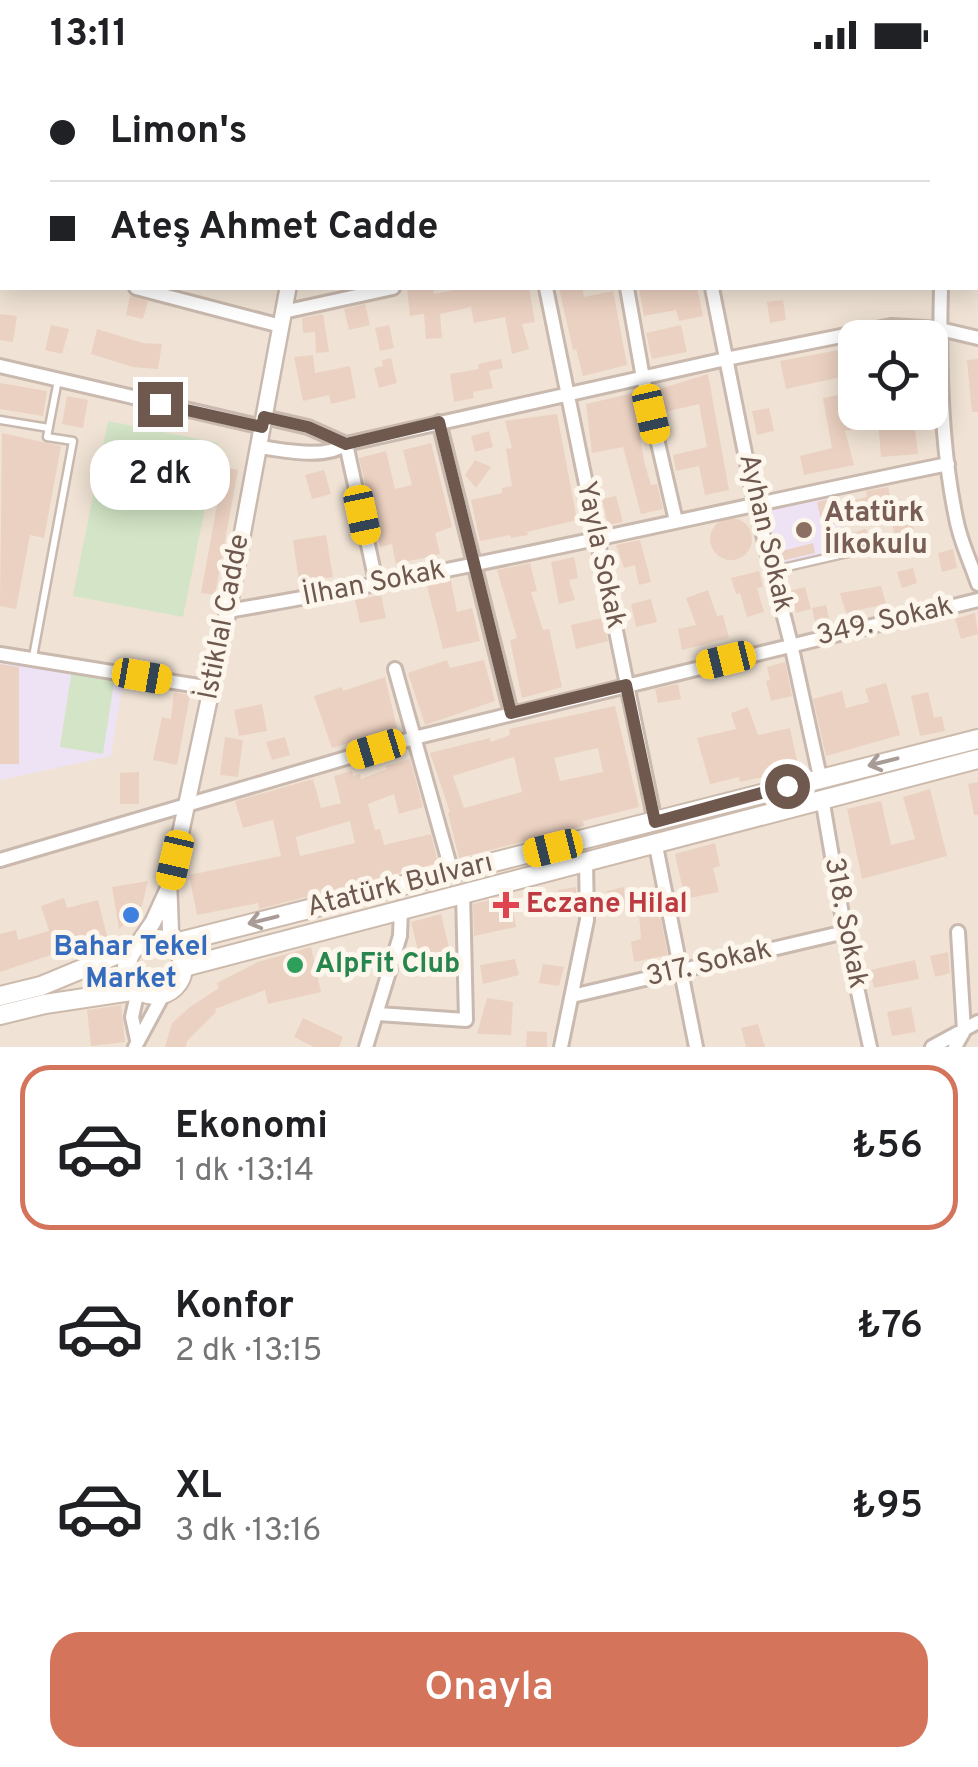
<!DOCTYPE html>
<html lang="tr">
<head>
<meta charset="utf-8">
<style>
  :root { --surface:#fff; --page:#f2f2f2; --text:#202124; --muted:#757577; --line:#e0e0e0; --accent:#d3745b }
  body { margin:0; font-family:Overpass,sans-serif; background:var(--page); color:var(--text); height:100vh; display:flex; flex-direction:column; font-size:38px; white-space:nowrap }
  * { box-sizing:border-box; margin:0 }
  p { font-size:32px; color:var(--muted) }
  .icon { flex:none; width:55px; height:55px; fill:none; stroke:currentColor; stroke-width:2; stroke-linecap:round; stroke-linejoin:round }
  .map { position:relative; height:977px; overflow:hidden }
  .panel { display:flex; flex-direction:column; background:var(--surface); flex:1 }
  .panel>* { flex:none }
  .guide { position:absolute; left:0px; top:0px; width:980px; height:220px; box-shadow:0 5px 25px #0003; display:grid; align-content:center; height:220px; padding:0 50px; background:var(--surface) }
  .controls { position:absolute; left:838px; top:250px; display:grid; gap:20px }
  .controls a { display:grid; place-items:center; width:110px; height:110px; border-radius:20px; background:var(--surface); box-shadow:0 5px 25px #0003; font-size:50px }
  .end { position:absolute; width:45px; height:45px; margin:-22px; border:12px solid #6f594e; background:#fff; box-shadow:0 0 0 5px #fff }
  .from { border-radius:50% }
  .bubble { position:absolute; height:70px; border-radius:30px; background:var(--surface); box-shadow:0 5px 25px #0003; font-size:32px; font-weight:600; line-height:70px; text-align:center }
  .car { position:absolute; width:30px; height:60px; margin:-30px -15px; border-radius:12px; box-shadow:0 0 8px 2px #0007; background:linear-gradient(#f5c518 24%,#345 0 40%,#f5c518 0 76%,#345 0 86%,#f5c518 0) }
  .guide b { display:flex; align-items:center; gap:35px; height:95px; font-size:38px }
  .guide b+b { border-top:2px solid var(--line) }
  .guide i { width:25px; height:25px; background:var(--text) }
  ul { padding:18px 0 0; list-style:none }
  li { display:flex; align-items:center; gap:30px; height:165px; margin:0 20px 15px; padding:0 30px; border:5px solid transparent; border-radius:30px }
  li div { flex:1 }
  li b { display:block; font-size:38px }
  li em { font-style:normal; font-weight:600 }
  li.on { border-color:var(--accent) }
  li>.icon { width:90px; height:90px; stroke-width:1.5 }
  .cta { display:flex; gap:20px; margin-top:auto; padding:20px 50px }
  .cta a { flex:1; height:115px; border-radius:30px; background:var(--accent); color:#fff; font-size:40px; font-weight:600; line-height:115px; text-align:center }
  .status { display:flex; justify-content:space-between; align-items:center; height:70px; padding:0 50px; background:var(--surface); direction:ltr }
  .status svg { height:28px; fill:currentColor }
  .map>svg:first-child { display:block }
  .residential { fill:#f0e3d5; fill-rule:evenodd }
  .education { fill:#eee3f5 }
  .green { fill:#d3e5c6 }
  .building { fill:#ebd1c1; fill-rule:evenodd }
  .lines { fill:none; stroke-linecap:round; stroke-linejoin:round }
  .service-casing { stroke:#c9b9ae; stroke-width:11 }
  .minor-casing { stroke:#c9b9ae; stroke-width:18 }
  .tertiary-casing { stroke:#c9b9ae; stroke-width:20 }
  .secondary-casing { stroke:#ccbaac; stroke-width:22 }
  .service { stroke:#fff; stroke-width:6 }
  .minor { stroke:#fff; stroke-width:12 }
  .tertiary { stroke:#fff; stroke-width:15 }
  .secondary { stroke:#fff; stroke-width:18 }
  .oneway { stroke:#a99b95 }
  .route { stroke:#6f594e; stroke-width:12 }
  .education-dot { fill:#8d6e63; stroke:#fcf6ec; stroke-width:4 }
  .health-dot { fill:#e0444e; stroke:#fcf6ec; stroke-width:4 }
  .shop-dot { fill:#3f7fe0; stroke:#fcf6ec; stroke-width:4 }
  .leisure-dot { fill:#2e9e5b; stroke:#fcf6ec; stroke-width:4 }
  .labels { text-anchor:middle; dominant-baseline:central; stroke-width:10; stroke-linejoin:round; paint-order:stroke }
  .education-label { font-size:28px; font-weight:bold; fill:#785e54; stroke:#fcf6ec; text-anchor:start }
  .street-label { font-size:28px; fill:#6f594e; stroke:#fcf6ec }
  .health-label { font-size:28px; font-weight:bold; fill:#be3a42; stroke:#fcf6ec; text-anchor:start }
  .shop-label { font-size:28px; font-weight:bold; fill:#366cbe; stroke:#fcf6ec }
  .leisure-label { font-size:28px; font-weight:bold; fill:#27864d; stroke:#fcf6ec; text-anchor:start }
</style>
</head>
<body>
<div class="status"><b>13:11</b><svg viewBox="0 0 49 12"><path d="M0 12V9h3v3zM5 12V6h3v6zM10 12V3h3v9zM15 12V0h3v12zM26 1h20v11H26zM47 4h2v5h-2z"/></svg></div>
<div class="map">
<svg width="978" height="977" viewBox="0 0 978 977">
  <rect width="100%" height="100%" fill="#f9f1e6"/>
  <path class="residential" d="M0,0H978V977H0ZM2,2H978V218H2ZM855,268H930V342H855Z"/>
  <path class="education" d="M831,421L845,484L778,499L764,436Z
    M0,591L124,605L111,686L0,710Z"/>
  <path class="green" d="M108,351L218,373L183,547L73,526Z
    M72,599L115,606L103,684L60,677Z"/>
  <path class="building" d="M433,218L434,224L464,218H529L535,252L522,254L529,279L512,284L505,247L474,253L471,237L440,244L442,268L426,269L424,244L410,246L407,219Z
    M559,218H582L584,227L613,221L627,295L583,306L576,279L573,280Z
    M639,218H697L703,246L679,251L676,240L644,246Z
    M130,226L148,231L143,249L126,245Z
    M783,230L786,250L770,253L767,232Z
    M365,234L370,255L349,260L344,239Z
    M0,244L17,246L13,272L0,270Z
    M323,244L329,282L316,283L315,262L303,263L302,248Z
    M51,255L69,259L62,284L45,280Z
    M389,255L394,278L380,281L375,258Z
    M681,255L687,282L652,289L646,263Z
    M97,259L143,273L162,274L158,299L133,297L91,284Z
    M855,277V304L786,319L780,291Z
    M313,285L315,303L350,296L356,328L331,334L329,325L303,331L294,287Z
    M391,288L397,313L379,318L374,298L383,296L382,290Z
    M501,289L503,298L489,301L493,318L473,322L474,328L454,332L450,304L479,299L478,294Z
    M978,289V342H972L967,290Z
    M708,304L729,420L705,425L699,396L676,401L673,385L707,377L699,334L661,343L656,320Z
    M0,313L47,321L43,346L0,339Z
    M855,322V342H858L861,358L845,361L854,395L804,405L800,386L832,378L823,328Z
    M633,323L644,391L651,415L657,414L663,439L641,444L623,377L592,383L586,334Z
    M67,326L88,330L83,358L62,354Z
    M769,338L774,361L757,365L752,341Z
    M900,342H923L924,358L915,359L918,384L881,387L878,350L901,348Z
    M557,344L577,450L527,462L528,465L511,468L510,465L480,471L471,430L502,423V418L512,416L506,379L512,378L505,351Z
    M489,361L493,377L475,382L471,366Z
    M2,363L61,376L44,468L30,465L16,539L0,536Z
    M431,373L452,457L435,463L440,484L396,494L392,474L380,477L359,388L386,381L395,419L412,415L403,380Z
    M475,390L491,397L476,418L465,405Z
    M224,397L238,400L215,525L201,523Z
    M324,400L331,424L312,429L305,405Z
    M888,417L892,436L833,450L837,467L866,459L871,476L856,481L847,476L828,481L817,432L829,429L830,436L867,427L866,421Z
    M616,426L623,452L608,455L602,429Z
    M911,447L916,470L896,474L892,452Z
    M710 469a21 21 0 1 1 42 0a21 21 0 1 1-42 0Z
    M326,465L333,507L299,512L293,470Z
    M640,470L651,512L639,515L635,495L624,498L616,475Z
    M813,473L815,483L781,491L778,482Z
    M953,479L957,498L942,502L938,483Z
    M574,487L578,508L569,510L575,530L559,534L551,492Z
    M530,493L537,521L531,522L543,560L549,559L562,617L522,628L510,570L517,568L497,500Z
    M913,498L917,513L902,518L897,502Z
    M759,501L763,517L757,518L764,542L747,547L740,523L736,524L731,508Z
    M451,511L457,542L472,538L480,571L443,579L427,516Z
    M881,516L886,534L846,543L840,523Z
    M805,517L811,539L796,543L790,521Z
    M708,520L717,546L723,545L729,568L682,580L678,559L696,555L686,528Z
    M381,525L386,548L360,553L355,530Z
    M651,529L657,552L636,557L631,534Z
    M826,535L830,553L816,556L812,538Z
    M975,543L978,564L961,569L955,549Z
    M602,548L608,571L576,579L571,555Z
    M447,590L450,598L484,590L495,631L425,655L408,603Z
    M785,592L792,626L771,631L766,611L770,610L767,597Z
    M0,594L19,597V694H0Z
    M385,607L397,658L332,678L314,626L342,617L343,621Z
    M886,613L900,665L826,686L813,629L842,621L846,638L869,632L865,619Z
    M678,614L681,629L658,633L655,619Z
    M174,622L190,625L177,695L153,690L162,647L171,649Z
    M928,622L934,648L942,646L945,661L920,666L911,626Z
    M262,634L267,661L239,666L234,640Z
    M615,636L639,737L583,751L584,756L459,788L448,743L450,742L430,683L490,668L491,672L510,665L509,659ZM598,678L603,702L560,711L554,688ZM514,687L522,722L464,738L453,706Z
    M748,637L758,665L790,658L799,699L740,712L739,707L710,714L697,668L736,659L731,643Z
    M225,667L243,670L238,707L220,705Z
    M285,667L290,685L272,690L266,672Z
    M410,689L423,737L399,744L394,724L368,734L375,760L380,759L384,775L431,764L438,793L259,839L258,833L197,845L189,805L281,786L273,750L243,758L235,731L313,709L321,738L341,733L334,706L352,701L353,706L360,704L361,709L387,699L386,696ZM350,751L355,773L300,786L296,767Z
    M139,702V734H120V703Z
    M978,712V745H974L968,714Z
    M930,719L947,786L862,809L847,739L881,731L891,775L915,769L903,727Z
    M715,773L720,796L713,798L719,822L685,829L675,784Z
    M148,811L142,836L119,859L112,817Z
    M654,816L668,885L634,892L631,872L641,869L639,844L647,842L641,820Z
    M576,817L577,838H557L558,820Z
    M624,817L625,837L604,839L607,821Z
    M510,825L516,857L474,866L473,834Z
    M64,828L67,838L98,830L107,866L0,902V864L16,860L18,870L49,861L41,836Z
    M441,844L450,882L420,889L411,852Z
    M311,877L321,922L268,934L265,920L215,939L216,942L187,971L186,977H165L172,953L190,937L219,918L217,913L258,892Z
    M948,882L950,903L935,907L930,886Z
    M515,889L519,905L483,914L480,895Z
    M915,890L919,909L874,918L870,900Z
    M543,894L564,897L559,916L539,913Z
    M487,928L513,932L511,965L477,964Z
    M121,935L125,972L91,976L87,940Z
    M911,937L916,962L892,966L887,942Z
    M303,948L343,967L339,977H314L294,967Z
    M758,954L765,977H746L741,958Z
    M527,961L547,962V977H526Z"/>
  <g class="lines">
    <defs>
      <path id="service" d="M0,350L49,358
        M774,500L848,483
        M33,587L73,371L47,367L58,310"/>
      <path id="minor" d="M82,0L92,2
        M42,2L43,0
        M508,2V0
        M656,2L667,0
        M961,2L962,0
        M0,80L2,81
        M136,218L281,256
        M546,218L655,752
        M627,218L643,308L676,451
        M712,218L755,433L791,574L820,707
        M941,218C939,291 941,377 956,448C960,471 971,493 978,514
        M283,242L393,218
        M0,296L262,357
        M264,347L308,357L346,374
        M439,352L511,643
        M346,374L377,516
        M259,377C284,380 324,390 346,374L726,289L891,256L940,259L978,268
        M228,541C469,500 708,443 948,394
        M0,584L211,618
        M395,599L452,803
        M822,728L845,862L870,977
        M655,771L696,977
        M0,790L414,668L978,530
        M572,926L845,862
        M378,944L466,950L463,822
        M137,970L132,947L138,920
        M135,977L163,925
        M366,977L400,866L401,838
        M561,977L587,850L586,791
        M932,977L978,952
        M955,977L964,961L958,862"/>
      <path id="tertiary" d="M329,2L330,0
        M169,821L171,874
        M136,877L153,852L169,817L228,541L288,218"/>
      <path id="secondary" d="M127 897a28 28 0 1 1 56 0a28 28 0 1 1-56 0Z
        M171,874L978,669
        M184,897L978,689
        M0,926L41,916L135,877
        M0,945L45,934L138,920"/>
    </defs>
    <use href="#service" class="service-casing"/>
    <use href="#minor" class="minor-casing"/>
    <use href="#tertiary" class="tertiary-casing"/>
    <use href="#secondary" class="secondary-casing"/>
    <use href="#service" class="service"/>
    <use href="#minor" class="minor"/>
    <use href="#tertiary" class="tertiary"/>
    <use href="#secondary" class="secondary"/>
  </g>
  <defs><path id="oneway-shaft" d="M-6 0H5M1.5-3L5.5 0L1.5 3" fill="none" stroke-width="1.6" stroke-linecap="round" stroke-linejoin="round" transform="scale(2.5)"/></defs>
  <g class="oneway">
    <use href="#oneway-shaft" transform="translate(883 692) rotate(166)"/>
    <use href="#oneway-shaft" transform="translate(263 850) rotate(166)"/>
  </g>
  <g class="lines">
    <path class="route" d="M160,334L262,357L264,347L308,357L346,374L439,352L511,643L626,615L655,752L787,716"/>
  </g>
  <circle class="education-dot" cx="804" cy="460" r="10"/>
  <path class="health-dot" d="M501 820h10v10h10v10h-10v10h-10v-10h-10v-10h10z"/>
  <circle class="shop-dot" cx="131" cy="845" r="10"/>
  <circle class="leisure-dot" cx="295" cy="895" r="10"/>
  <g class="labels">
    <g class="education-label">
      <text x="824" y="444">Atatürk<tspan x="824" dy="32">İlkokulu</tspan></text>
    </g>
    <g class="street-label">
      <text transform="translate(765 463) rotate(77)">Ayhan Sokak</text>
      <text transform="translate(600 485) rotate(78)">Yayla Sokak</text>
      <text transform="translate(374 514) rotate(-11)">İlhan Sokak</text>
      <text transform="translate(225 547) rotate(-79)">İstiklal Cadde</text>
      <text transform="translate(885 552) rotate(-13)">349. Sokak</text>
      <text transform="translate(400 816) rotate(-14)">Atatürk Bulvarı</text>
      <text transform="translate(845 853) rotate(79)">318. Sokak</text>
      <text transform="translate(709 894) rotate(-13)">317. Sokak</text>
    </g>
    <g class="health-label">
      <text x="526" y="835">Eczane Hilal</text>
    </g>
    <g class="shop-label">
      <text x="131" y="878">Bahar Tekel<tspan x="131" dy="32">Market</tspan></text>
    </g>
    <g class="leisure-label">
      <text x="315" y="895">AlpFit Club</text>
    </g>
  </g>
</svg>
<div class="controls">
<a><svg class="icon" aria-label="locate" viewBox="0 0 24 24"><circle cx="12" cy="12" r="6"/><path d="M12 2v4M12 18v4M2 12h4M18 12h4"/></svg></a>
</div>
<i class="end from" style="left:787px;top:716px"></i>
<i class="end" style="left:160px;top:334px"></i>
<div class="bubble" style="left:90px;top:370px;width:140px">2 dk</div>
<i class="car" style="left:651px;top:344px;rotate:167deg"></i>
<i class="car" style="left:362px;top:445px;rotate:168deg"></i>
<i class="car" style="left:726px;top:590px;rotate:256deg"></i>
<i class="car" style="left:142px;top:606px;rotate:100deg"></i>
<i class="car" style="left:376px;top:679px;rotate:253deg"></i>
<i class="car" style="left:553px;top:778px;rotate:256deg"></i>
<i class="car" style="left:175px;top:790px;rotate:193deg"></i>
<div class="guide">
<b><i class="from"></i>Limon's</b>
<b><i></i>Ateş Ahmet Cadde</b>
</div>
</div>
<section class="panel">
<ul>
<li class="on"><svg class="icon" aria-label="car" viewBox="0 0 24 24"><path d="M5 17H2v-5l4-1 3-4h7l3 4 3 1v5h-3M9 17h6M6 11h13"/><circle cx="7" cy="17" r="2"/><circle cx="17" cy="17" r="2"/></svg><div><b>Ekonomi</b><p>1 dk · 13:14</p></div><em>₺56</em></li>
<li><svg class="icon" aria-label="car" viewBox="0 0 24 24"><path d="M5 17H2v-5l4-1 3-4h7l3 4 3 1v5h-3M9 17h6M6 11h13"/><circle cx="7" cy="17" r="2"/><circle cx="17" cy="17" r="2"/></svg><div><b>Konfor</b><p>2 dk · 13:15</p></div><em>₺76</em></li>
<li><svg class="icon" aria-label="car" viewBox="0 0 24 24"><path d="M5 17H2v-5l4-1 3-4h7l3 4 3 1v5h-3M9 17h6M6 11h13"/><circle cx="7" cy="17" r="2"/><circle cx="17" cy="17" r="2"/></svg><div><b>XL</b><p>3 dk · 13:16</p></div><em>₺95</em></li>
</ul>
<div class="cta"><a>Onayla</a></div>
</section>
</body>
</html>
